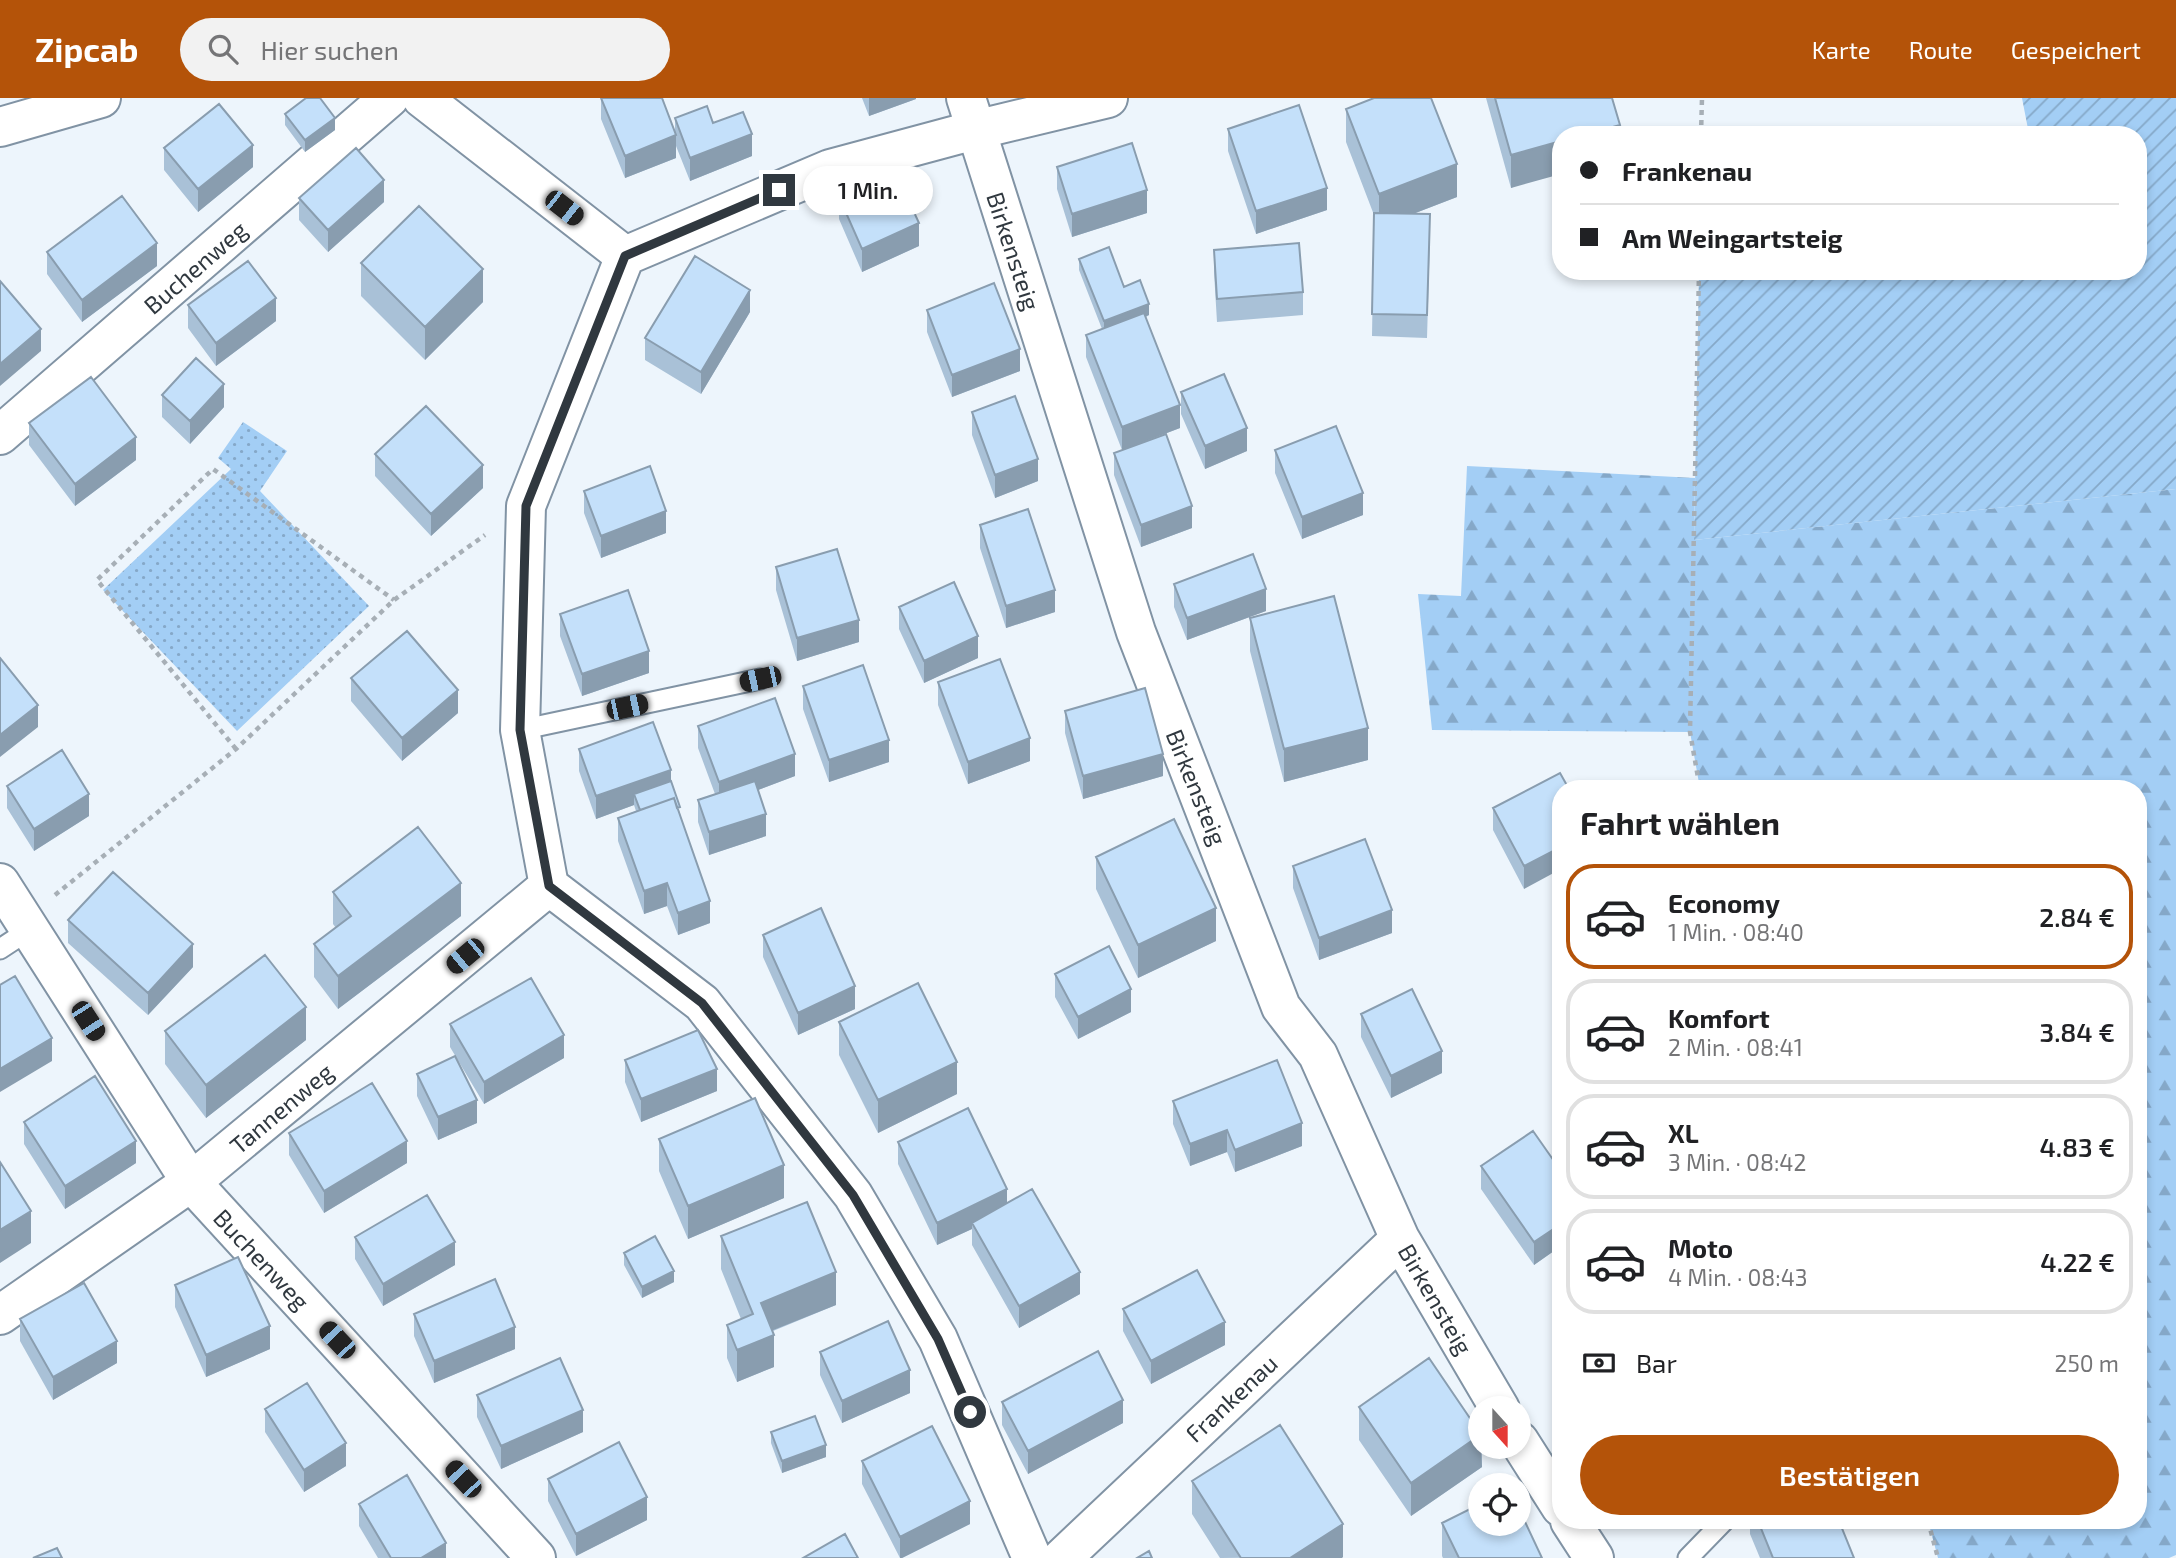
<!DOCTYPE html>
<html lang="de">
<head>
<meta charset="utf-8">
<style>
  :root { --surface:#fff; --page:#f2f2f2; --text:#202124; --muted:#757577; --line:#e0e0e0; --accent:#b45309 }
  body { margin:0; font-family:"Exo 2",sans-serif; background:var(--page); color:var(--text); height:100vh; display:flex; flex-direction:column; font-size:26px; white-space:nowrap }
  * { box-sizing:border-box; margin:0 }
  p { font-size:23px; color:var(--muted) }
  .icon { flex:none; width:38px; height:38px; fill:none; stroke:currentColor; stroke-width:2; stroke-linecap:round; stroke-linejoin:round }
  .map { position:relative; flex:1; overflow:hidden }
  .drawer { position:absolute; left:1552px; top:682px; width:595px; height:749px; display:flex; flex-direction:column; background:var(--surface); border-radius:28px; box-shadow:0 4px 10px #0003 }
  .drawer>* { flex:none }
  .hud { position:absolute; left:1552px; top:28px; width:595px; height:154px; border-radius:28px; box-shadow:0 4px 10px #0003; display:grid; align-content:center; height:154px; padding:0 28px; background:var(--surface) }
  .needle { width:46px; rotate:159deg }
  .controls { position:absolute; left:1468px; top:1298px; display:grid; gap:14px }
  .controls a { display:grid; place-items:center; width:63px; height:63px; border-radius:50%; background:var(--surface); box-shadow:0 4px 10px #0003; font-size:35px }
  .end { position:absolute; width:32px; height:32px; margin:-16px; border:9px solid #30383f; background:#fff; box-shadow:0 0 0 4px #fff }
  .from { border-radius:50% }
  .bubble { position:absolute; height:49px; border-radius:24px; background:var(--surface); box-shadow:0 4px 10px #0003; font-size:23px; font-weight:600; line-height:49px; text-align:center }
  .car { position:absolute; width:21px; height:42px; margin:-21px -10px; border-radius:9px; box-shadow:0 0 5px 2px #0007; background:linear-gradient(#222 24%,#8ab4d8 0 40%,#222 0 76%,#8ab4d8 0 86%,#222 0) }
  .hud b { display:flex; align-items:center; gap:24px; height:66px; font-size:26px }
  .hud b+b { border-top:2px solid var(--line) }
  .hud i { width:18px; height:18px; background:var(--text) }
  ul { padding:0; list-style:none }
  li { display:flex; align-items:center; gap:21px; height:105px; margin:0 14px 10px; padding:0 14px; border:4px solid var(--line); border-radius:28px }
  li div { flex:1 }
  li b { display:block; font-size:26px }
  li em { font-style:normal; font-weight:600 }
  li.on { border-color:var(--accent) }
  li>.icon { width:63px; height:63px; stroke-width:1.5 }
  h2 { padding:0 28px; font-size:32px; line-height:84px }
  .pay { display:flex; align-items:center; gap:18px; height:77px; padding:0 28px; font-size:26px }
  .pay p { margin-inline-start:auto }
  .primary-button { display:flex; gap:14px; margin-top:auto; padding:14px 28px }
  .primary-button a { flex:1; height:80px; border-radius:42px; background:var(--accent); color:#fff; font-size:28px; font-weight:600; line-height:80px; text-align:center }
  header { display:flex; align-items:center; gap:42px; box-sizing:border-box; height:98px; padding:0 35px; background:var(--accent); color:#fff }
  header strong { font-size:33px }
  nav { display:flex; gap:38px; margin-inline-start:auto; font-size:24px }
  .search { width:490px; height:63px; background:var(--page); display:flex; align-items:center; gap:18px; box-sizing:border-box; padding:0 24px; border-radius:38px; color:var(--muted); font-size:26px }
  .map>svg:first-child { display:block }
  .grass { fill:url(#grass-dots) }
  .forest { fill:url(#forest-firs) }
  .garden { fill:url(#garden-furrows) }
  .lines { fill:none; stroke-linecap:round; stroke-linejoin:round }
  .service-casing { stroke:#8193a4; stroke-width:23 }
  .minor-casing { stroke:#8193a4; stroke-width:42 }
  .path { stroke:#a7afb6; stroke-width:4.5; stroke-dasharray:5 5; stroke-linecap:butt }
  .service { stroke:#fff; stroke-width:19 }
  .minor { stroke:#fff; stroke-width:38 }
  .wall { fill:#a9c1d7 }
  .shaded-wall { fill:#899daf }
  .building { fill:#c4e0fa; stroke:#899daf; stroke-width:2 }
  .route { stroke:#30383f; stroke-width:9 }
  .labels { text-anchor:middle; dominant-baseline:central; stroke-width:5; stroke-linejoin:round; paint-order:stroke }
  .street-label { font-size:24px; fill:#30383f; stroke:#fff }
</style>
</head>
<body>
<header>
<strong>Zipcab</strong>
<div class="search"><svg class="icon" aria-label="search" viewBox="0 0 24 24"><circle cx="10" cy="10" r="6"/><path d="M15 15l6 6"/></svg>Hier suchen</div>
<nav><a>Karte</a><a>Route</a><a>Gespeichert</a></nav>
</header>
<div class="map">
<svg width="2176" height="1460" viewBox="0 0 2176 1460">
  <defs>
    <pattern id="grass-dots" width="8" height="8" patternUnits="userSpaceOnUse" patternTransform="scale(1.75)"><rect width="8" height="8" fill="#a3cef5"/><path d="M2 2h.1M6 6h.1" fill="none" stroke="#85a8c8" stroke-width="1.8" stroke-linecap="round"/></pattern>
    <pattern id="forest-firs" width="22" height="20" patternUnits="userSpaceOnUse" patternTransform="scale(1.75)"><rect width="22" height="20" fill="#a3cef5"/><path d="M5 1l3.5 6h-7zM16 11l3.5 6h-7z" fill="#85a8c8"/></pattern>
    <pattern id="garden-furrows" width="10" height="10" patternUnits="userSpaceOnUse" patternTransform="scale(1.75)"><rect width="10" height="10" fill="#a3cef5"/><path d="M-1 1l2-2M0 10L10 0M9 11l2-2" fill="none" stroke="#85a8c8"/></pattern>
  </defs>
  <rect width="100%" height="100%" fill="#edf5fc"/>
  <path class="grass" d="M243,324L287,353L260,393L369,508L237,633L103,492L231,371L218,360Z"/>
  <path class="forest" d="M1467,368L1695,380L1694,442L2176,391V1457L2169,1460H1938L1928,1423H2138V691H1700L1690,634L1432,632L1418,496L1461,498Z"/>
  <path class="garden" d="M2022,0H2176V391L1694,442L1699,173H2138V37H2001L2028,31Z"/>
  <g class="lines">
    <defs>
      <path id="service" d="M520,632L760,581
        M0,851L29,832
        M1688,1460L1724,1423"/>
      <path id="minor" d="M422,0L625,158L526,408L520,632L549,788L702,905L853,1097L938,1241L1032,1460
        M966,0L1136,534L1281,909L1318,957L1400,1141L1500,1311
        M0,29L101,0
        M625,158L830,71L975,32L1108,0
        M0,337L389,0
        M0,785L191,1084L536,1460
        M0,1217L191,1084L549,788
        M1519,1343L1561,1409
        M1570,1423L1594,1460
        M1062,1460L1400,1141"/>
    </defs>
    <use href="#service" class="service-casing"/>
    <use href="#minor" class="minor-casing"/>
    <path class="path" d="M1701,37L1702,0
      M1699,173L1690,634L1700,691
      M236,651L97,482L213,371L394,502
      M55,797L236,651L394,502L485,437
      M1928,1423L1938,1460"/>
    <use href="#service" class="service"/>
    <use href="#minor" class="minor"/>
  </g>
  <path class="wall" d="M601,0L675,32V20L713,25L752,58L690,83L676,48V60L625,80L601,21Z
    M862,0H916V1L869,18Z
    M1486,0H1612L1620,37L1511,90Z
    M1346,11L1457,99L1413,116L1430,139L1427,240L1372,238L1374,117L1346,44Z
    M285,16L335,32L305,54L285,27Z
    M1228,31L1327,112L1256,136L1228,53Z
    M164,50L253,69L198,114L164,72Z
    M1057,69L1147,115L1072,139L1057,91Z
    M839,99L919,148L862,174L839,121Z
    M299,100L384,104L328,154L299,122Z
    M1214,152L1303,194V217L1217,224L1214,174Z
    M47,154L157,168L82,224L47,176Z
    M1079,161L1124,189L1149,217L1146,219L1180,330L1122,352L1086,259V237L1102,231L1079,172Z
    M361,165L483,204L425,262L361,198Z
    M188,207L276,223L216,268L188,230Z
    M927,212L1020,273L952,299L927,234Z
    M750,214L701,296L645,262V240Z
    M1181,294L1247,353L1205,371L1181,316Z
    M162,297L224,309L190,346L162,319Z
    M972,314L1038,383L995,400L972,337Z
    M29,325L136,362L75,408L29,347Z
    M1275,352L1363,417L1302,441L1275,375Z
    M1114,355L1192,430L1141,449L1114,377Z
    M375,356L483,390L431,438L375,378Z
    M584,393L666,435L601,460L584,415Z
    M980,427L1055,514L1006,530L980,450Z
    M776,469L859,544L797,563L776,492Z
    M1174,486L1266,513L1187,542L1174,509Z
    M899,509L978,560L924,585L899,531Z
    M560,516L649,575L582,598L560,538Z
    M1250,520L1368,662L1284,684L1250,553Z
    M351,580L458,615L402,663L351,603Z
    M938,584L1030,663L968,686L938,607Z
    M803,588L889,664L829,684L803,611Z
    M1065,613L1163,678L1083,701L1065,635Z
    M698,628L795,678L758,692L766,738L709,757L698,724V702L715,696L698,650Z
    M579,651L671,683L710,825L678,837L667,808L644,816L618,743V720L636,713L634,707L596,721L579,673Z
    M1560,675L1524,791L1493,732V710Z
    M7,688L89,718L34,753L7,710Z
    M1096,759L1216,843L1138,880L1096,791Z
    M1293,768L1392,835L1319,862L1293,790Z
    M333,794L461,818L338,911L314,879V846L336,830L333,826Z
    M68,822L193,869L148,917L68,845Z
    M763,837L855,911L798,937L763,859Z
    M1055,876L1131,914L1078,941L1055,899Z
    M1361,916L1442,975L1391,1000L1361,939Z
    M839,924L957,996L878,1035L839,957Z
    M450,926L564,960L484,1006L450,949Z
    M165,933L306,942L206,1020L165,966Z
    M625,962L717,993L641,1024L625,984Z
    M417,976L477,1025L438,1042L417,998Z
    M1173,1003L1302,1048L1235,1074L1227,1054L1190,1068L1173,1026Z
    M24,1024L136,1065L65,1111L24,1046Z
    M289,1035L407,1065L324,1115L289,1057Z
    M659,1041L784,1100L688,1141L659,1073Z
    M898,1044L1007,1105L1080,1196L1019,1230L972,1147V1131L937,1147L898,1066Z
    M1481,1068L1561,1073V1148L1534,1167L1481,1091Z
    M721,1138L836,1207L773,1233L774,1269L737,1284L727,1260V1227L741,1221L721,1171Z
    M355,1139L455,1167L383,1208L355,1161Z
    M624,1155L674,1184L642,1200L624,1167Z
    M175,1187L270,1251L206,1279L175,1209Z
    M1123,1211L1225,1247L1151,1286L1123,1233Z
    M414,1216L515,1251L434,1285L414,1238Z
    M20,1221L117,1265L53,1302L20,1243Z
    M820,1254L910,1295L842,1325L820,1277Z
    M477,1297L583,1334L501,1371L477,1319Z
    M1002,1304L1123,1325L1028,1376L1002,1327Z
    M1359,1309L1482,1349V1369L1411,1418L1359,1342Z
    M265,1311L346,1368L304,1394L265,1334Z
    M771,1334L826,1359L782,1375L771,1345Z
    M862,1363L970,1426L902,1460H900L862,1386Z
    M548,1381L647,1422L576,1458L548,1403Z
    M1192,1383L1343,1459L1220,1460L1192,1416Z
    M359,1406L446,1460H378L359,1428Z
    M1750,1423H1839L1854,1460H1760L1750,1436Z
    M1442,1425L1542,1460H1443L1442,1458Z"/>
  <path class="shaded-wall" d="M869,0H916V1L869,18Z
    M335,20V32L305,54V42Z
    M1620,27V37H1584Z
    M752,36V58L690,83V60Z
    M676,37V60L625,80V58Z
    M1561,43V76L1511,90V57Z
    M253,47V69L198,114V91Z
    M1457,66V99L1379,129V96Z
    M384,82V104L328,154V132Z
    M1327,90V112L1256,136V113Z
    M1147,92V115L1072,139V116Z
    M919,125V148L862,174V151Z
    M157,145V168L82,224V202Z
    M483,171V204L425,262V229Z
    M750,192V214L701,296V274Z
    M276,200V223L216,268V245Z
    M1149,206V217L1104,235V223Z
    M41,231V253L0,288V266Z
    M1020,251V273L952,299V277Z
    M224,286V309L190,346V323Z
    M1180,307V330L1122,352V329Z
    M1247,330V353L1205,371V348Z
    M136,339V362L75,408V386Z
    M1038,361V383L995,400V377Z
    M483,367V390L431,438V416Z
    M1363,395V417L1302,441V419Z
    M1192,408V430L1141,449V427Z
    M666,413V435L601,460V438Z
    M1266,491V513L1187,542V520Z
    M1055,492V514L1006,530V508Z
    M859,522V544L797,563V540Z
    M978,538V560L924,585V563Z
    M649,553V575L582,598V576Z
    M458,592V615L402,663V640Z
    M38,607V629L0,659V637Z
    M1368,630V662L1284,684V651Z
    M1030,640V663L968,686V664Z
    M889,642V664L829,684V662Z
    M795,656V678L719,707V684Z
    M1163,656V678L1083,701V678Z
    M671,672V694L634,696V707L596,721V698Z
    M89,696V718L34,753V731Z
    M766,716V738L709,757V734Z
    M1561,749V771L1524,791V768Z
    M461,785V818L338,911V878Z
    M667,785V808L644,816V793Z
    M710,803V825L678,837V815Z
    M1216,810V843L1138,880V847Z
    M1392,812V835L1319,862V840Z
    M193,846V869L148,917V895Z
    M855,888V911L798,937V915Z
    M1131,891V914L1078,941V919Z
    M306,909V942L206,1020V987Z
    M564,937V960L484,1006V984Z
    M52,940V963L0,994V971Z
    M1442,953V975L1391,1000V978Z
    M957,964V996L878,1035V1002Z
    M717,971V993L641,1024V1001Z
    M477,1002V1025L438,1042V1019Z
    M1302,1025V1048L1235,1074V1052Z
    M1227,1032V1054L1190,1068V1046Z
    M136,1043V1065L65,1111V1088Z
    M407,1043V1065L324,1115V1093Z
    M784,1067V1100L688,1141V1108Z
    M1007,1091V1114L972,1125V1131L937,1147V1125Z
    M31,1113V1145L0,1165V1132Z
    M1561,1126V1148L1534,1167V1144Z
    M455,1144V1167L383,1208V1186Z
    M674,1173V1184L642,1200V1189Z
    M836,1174V1207L761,1237V1205Z
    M1080,1174V1196L1019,1230V1208Z
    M1225,1224V1247L1151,1286V1263Z
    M270,1228V1251L206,1279V1257Z
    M515,1229V1251L434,1285V1263Z
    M774,1237V1269L737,1284V1252Z
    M117,1243V1265L53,1302V1279Z
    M910,1272V1295L842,1325V1303Z
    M1123,1302V1325L1028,1376V1353Z
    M583,1312V1334L501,1371V1348Z
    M1480,1337L1482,1369L1411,1418V1385Z
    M346,1345V1368L304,1394V1372Z
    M826,1347V1359L782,1375V1363Z
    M647,1399V1422L576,1458V1436Z
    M970,1403V1426L902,1460H900V1439Z
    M1343,1426V1459L1342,1460H1290Z
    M446,1445V1460H421Z"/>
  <path class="building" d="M306,0H320L335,20L305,42L285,16Z
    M601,0H662L676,37L625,58Z
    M1374,0H1431L1457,66L1379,96L1346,11Z
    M1495,0H1612L1620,27L1584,37H1561V43L1511,57Z
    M219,6L253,47L198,91L164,50Z
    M1299,7L1327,90L1256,113L1228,31Z
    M707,8L713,25L743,14L752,36L690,60L675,20Z
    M1132,45L1147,92L1072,116L1057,69Z
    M356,50L384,82L328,132L299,100Z
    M895,73L919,125L862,151L839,99Z
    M122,98L157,145L82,202L47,154Z
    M419,108L483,171L425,229L361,165Z
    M1374,115L1430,116L1427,217L1372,216Z
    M1299,145L1303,194L1217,201L1214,152Z
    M1109,149L1124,189L1140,182L1149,206L1104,223L1079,161Z
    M695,158L750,192L701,274L645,240Z
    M248,163L276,200L216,245L188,207Z
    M0,183L41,231L0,266Z
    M994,185L1020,251L952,277L927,212Z
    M1144,215L1180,307L1122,329L1086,237Z
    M196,260L224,286L190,323L162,297Z
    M1224,276L1247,330L1205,348L1181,294Z
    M91,279L136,339L75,386L29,325Z
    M1015,298L1038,361L995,377L972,314Z
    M426,308L483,367L431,416L375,356Z
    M1336,328L1363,395L1302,419L1275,352Z
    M1166,336L1192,408L1141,427L1114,355Z
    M650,368L666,413L601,438L584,393Z
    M1028,411L1055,492L1006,508L980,427Z
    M837,451L859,522L797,540L776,469Z
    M1253,456L1266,491L1187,520L1174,486Z
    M954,484L978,538L924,563L899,509Z
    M628,492L649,553L582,576L560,516Z
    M1334,498L1368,630L1284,651L1250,520Z
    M407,533L458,592L402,640L351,580Z
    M0,560L38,607L0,637Z
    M1000,561L1030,640L968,664L938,584Z
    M863,567L889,642L829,662L803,588Z
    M1145,590L1163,656L1083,678L1065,613Z
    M775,600L795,656L719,684L698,628Z
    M653,624L671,672L596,698L579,651Z
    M62,652L89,696L34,731L7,688Z
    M1560,675L1569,691H1561V749L1524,768L1493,710Z
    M671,683L680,709L677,710L674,700L640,712L634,696Z
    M755,683L766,716L709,734L698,702Z
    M674,700L710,803L678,815L667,785L644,793L618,720Z
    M1174,721L1216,810L1138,847L1096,759Z
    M418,729L461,785L338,878L314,846L351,818L333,794Z
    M1365,741L1392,812L1319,840L1293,768Z
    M113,774L193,846L148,895L68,822Z
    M821,810L855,888L798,915L763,837Z
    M1109,848L1131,891L1078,919L1055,876Z
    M265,857L306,909L206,987L165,933Z
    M15,878L52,940L0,971V887Z
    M531,880L564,937L484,984L450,926Z
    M918,885L957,964L878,1002L839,924Z
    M1412,891L1442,953L1391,978L1361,916Z
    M698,932L717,971L641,1001L625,962Z
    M455,958L477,1002L438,1019L417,976Z
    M1277,962L1302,1025L1235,1052L1227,1032L1190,1046L1173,1003Z
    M95,978L136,1043L65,1088L24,1024Z
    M372,985L407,1043L324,1093L289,1035Z
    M755,1000L784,1067L688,1108L659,1041Z
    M968,1010L1007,1091L937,1125L898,1044Z
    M1533,1033L1561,1073V1126L1534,1144L1481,1068Z
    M0,1064L31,1113L0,1132Z
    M1032,1091L1080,1174L1019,1208L972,1125Z
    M427,1097L455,1144L383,1186L355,1139Z
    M807,1104L836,1174L761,1205L774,1237L737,1252L727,1227L753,1216L721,1138Z
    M655,1138L674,1173L642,1189L624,1155Z
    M238,1159L270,1228L206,1257L175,1187Z
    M1197,1172L1225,1224L1151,1263L1123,1211Z
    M495,1181L515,1229L434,1263L414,1216Z
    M84,1185L117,1243L53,1279L20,1221Z
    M888,1223L910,1272L842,1303L820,1254Z
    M1098,1253L1123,1302L1028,1353L1002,1304Z
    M560,1260L583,1312L501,1348L477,1297Z
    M1429,1260L1480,1335V1337L1411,1385L1359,1309Z
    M307,1285L346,1345L304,1372L265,1311Z
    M815,1318L826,1347L782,1363L771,1334Z
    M1280,1327L1343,1426L1290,1460H1241L1192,1383Z
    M932,1328L970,1403L900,1439L862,1363Z
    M619,1344L647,1399L576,1436L548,1381Z
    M407,1377L446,1445L421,1460H391L359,1406Z
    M1480,1406V1426H1519V1411L1542,1460H1459L1442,1425Z
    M1758,1423H1839L1854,1460H1773Z
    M845,1436L858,1460H803Z
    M57,1450L62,1460H33Z
    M1149,1453L1152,1460H1137Z"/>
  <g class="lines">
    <path class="route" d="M779,92L625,158L526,408L520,632L549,788L702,905L853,1097L938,1241L970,1314"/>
  </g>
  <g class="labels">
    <g class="street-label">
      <text transform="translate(1014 153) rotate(72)">Birkensteig</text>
      <text transform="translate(195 169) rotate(-41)">Buchenweg</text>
      <text transform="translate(1197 689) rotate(68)">Birkensteig</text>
      <text transform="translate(281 1010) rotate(-40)">Tannenweg</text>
      <text transform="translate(262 1161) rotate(47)">Buchenweg</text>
      <text transform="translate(1436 1201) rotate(60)">Birkensteig</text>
      <text transform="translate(1231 1300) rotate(-43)">Frankenau</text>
    </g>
  </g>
</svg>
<div class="controls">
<a><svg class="needle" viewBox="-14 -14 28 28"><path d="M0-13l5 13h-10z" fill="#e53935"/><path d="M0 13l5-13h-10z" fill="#757577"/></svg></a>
<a><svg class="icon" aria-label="locate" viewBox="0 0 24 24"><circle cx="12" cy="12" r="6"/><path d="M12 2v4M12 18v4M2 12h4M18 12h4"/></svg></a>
</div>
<i class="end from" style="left:970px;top:1314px"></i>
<i class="end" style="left:779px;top:92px"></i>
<div class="bubble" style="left:803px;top:68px;width:130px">1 Min.</div>
<i class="car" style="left:564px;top:110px;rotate:128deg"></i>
<i class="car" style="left:760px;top:581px;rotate:258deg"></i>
<i class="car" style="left:627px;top:609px;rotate:78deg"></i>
<i class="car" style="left:465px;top:858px;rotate:230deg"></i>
<i class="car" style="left:88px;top:923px;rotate:147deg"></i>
<i class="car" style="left:337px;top:1242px;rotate:317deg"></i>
<i class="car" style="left:463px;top:1381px;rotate:317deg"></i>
<div class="hud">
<b><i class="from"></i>Frankenau</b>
<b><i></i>Am Weingartsteig</b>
</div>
<section class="drawer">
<h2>Fahrt wählen</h2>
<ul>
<li class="on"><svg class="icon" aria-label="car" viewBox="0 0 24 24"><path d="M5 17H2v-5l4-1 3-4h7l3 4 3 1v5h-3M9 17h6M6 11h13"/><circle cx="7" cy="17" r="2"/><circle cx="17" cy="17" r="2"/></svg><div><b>Economy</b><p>1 Min. · 08:40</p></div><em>2.84 €</em></li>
<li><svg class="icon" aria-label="car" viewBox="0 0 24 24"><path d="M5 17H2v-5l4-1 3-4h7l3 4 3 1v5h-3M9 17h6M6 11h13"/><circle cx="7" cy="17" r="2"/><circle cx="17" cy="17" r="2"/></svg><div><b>Komfort</b><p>2 Min. · 08:41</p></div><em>3.84 €</em></li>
<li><svg class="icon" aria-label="car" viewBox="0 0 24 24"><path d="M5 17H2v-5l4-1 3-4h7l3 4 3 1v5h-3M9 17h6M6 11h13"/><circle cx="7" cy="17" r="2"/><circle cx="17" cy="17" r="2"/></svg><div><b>XL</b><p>3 Min. · 08:42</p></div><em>4.83 €</em></li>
<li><svg class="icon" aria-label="car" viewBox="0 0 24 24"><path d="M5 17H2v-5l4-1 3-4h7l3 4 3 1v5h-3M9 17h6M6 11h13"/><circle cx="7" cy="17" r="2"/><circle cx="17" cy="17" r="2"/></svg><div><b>Moto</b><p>4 Min. · 08:43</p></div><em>4.22 €</em></li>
</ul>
<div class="pay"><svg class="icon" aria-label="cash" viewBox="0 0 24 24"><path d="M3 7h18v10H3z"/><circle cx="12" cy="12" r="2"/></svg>Bar<p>250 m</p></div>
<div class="primary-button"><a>Bestätigen</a></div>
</section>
</div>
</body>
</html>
